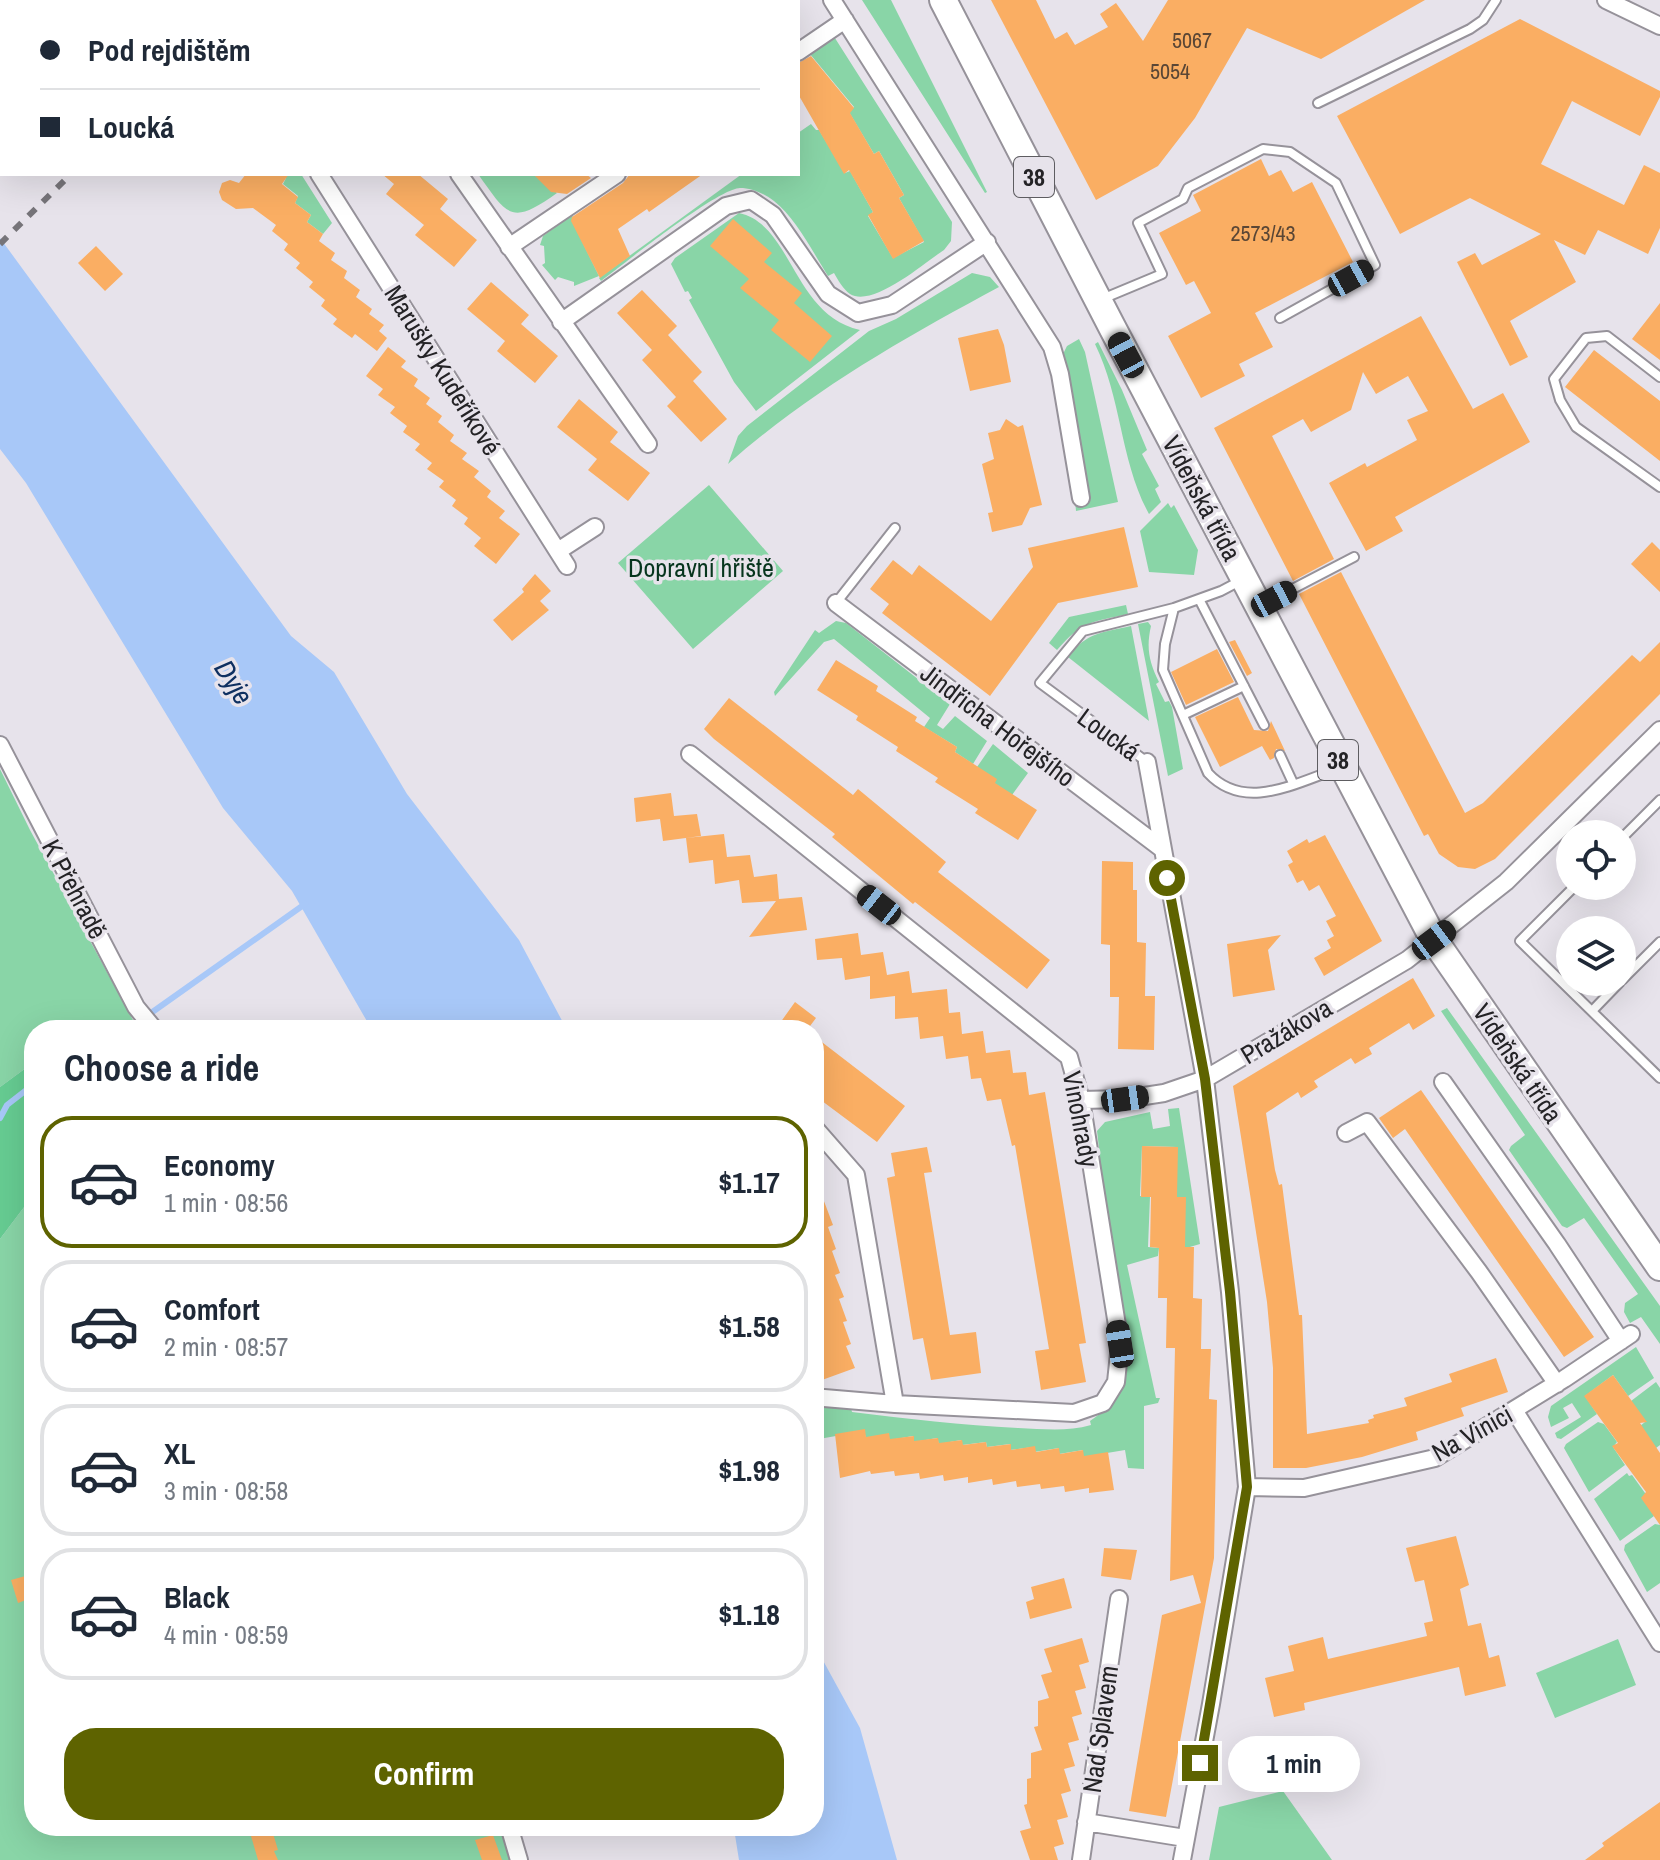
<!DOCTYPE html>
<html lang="en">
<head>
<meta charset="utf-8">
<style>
  :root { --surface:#fff; --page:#f2f2f3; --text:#1f2937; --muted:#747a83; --line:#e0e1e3; --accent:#5e6300 }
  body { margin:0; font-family:"Archivo Narrow",sans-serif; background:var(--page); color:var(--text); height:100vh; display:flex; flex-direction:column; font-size:30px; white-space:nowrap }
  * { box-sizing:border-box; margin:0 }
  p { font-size:26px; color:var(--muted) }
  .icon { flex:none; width:44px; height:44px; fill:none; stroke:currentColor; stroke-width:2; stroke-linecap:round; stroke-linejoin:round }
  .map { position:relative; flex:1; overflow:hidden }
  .side { position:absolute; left:24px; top:1020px; width:800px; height:816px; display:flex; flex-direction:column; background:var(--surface); border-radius:32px; box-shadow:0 8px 32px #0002 }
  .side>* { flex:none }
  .banner { position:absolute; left:0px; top:0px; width:800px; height:176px; box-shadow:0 8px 32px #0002; display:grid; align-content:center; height:176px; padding:0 40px; background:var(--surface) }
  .controls { position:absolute; left:1556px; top:820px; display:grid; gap:16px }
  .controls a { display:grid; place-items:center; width:80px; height:80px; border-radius:50%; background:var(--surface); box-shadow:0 8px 32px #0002; font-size:40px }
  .end { position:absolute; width:36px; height:36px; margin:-18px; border:10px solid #5e6300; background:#fff; box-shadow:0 0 0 4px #fff }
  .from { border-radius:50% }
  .bubble { position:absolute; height:56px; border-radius:28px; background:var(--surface); box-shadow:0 8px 32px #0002; font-size:26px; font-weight:800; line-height:56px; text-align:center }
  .car { position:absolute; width:24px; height:48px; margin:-24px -12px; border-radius:10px; box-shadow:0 0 6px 2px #0007; background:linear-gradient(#222 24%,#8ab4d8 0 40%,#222 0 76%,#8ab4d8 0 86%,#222 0) }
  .banner b { display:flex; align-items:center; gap:28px; height:76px; font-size:30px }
  .banner b+b { border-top:2px solid var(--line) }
  .banner i { width:20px; height:20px; background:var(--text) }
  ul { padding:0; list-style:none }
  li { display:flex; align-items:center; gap:24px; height:132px; margin:0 16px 12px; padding:0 24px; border:4px solid var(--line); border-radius:32px }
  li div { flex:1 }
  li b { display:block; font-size:30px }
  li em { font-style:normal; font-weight:800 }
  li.on { border-color:var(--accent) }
  li>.icon { width:72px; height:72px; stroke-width:1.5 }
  h2 { padding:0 40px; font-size:36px; line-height:96px }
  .button { display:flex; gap:16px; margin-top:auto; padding:16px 40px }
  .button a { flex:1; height:92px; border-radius:32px; background:var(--accent); color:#fff; font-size:32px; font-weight:800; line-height:92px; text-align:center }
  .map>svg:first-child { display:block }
  .green { fill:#89d5a7 }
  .forest { fill:#66cc92 }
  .water { fill:#a8c8f8 }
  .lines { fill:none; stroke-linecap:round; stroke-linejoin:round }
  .stream { stroke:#a8c8f8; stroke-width:6 }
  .building { fill:#faae63 }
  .lane-casing { stroke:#96929a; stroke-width:12 }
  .street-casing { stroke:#96929a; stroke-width:20 }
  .primary-casing { stroke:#96929a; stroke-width:30 }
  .lane { stroke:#fff; stroke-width:8 }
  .street { stroke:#fff; stroke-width:16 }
  .primary { stroke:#fff; stroke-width:26 }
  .rail { stroke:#767479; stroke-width:6; stroke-dasharray:10 10; stroke-linecap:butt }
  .route { stroke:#5e6300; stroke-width:10 }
  .labels { text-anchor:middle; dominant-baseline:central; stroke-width:7; stroke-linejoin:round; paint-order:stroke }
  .number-label { font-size:22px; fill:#5a4635 }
  .shield { fill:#e7e3eb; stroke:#5e5d61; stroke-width:2 }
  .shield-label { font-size:24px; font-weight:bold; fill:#242326 }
  .street-label { font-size:26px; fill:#242326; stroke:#e7e3eb }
  .park-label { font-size:26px; fill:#07351e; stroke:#e7e3eb }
  .water-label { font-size:28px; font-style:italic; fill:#0f3061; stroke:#e7e3eb }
</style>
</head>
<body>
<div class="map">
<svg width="1660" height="1860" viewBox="0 0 1660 1860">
  <rect width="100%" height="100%" fill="#e7e3eb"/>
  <path class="green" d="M862,0H891L987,192L985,193Z
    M833,35L952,222L951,241L944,250C924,263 873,308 850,294C843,289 838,280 834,273L828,276C814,254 795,217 774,201C765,194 752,188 740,188C717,189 625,263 601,281L599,278L742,174H798V133L811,124L816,130H819L845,173L850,171L873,212L868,216L893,258L924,242L899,198L904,195L879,151L874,154L849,112L854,107L810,54L802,53Z
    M282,174H301L332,223L323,234L307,222L311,215L295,203L298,196L283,184L286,178Z
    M478,174H533L557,193C511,226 508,216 478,174Z
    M739,213C792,224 793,315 860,330L756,411L734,382L689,300L692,298L688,291L685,292L671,264L675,258Z
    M573,214L572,221L599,276L574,286V282L558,277L555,280L542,265L545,263L544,246L540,245L543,236Z
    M972,273L990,277L999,287C904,338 809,392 728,464L738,436L747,426L869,331L896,319Z
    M1079,339L1085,352L1118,502L1076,511L1063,354L1067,346Z
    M1098,342L1122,390L1147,450L1142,454L1159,486L1155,489L1161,502L1149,514C1120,461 1122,399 1095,344Z
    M709,485L783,571L693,649L618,563Z
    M1168,503L1171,508L1174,505L1198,550L1194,575L1149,572L1140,531Z
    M1126,605L1128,614C1092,622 1082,621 1057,650L1049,643L1069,617Z
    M836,621L846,623L950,704L937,725L943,729L955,716L987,741L973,764L955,752L957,747L924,727L930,718L834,639L824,642L775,696L774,692L815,630L819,633Z
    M1148,622L1151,626C1146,648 1149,662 1159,682L1156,684L1165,702L1169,701L1172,707L1183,769L1168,776L1138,624Z
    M1131,626L1149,721L1068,657C1087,632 1101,633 1131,626Z
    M993,744L1028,773L1012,795L994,783L977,767Z
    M0,769L30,830L133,1020L109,1030H34V1062L0,1087Z
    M1447,1008L1660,1306V1344L1641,1317L1630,1323L1624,1312L1625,1303L1638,1294L1584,1218L1567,1228L1562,1226L1509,1150L1511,1146L1525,1135L1441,1011Z
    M1179,1108L1200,1244L1183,1249L1185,1197H1176L1177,1147L1142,1146L1140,1196L1150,1197L1148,1247L1159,1248L1158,1256L1127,1265L1156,1398H1160L1158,1403L1144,1406V1469L1128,1468L1125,1450L1083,1457V1450L1059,1454V1448L1034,1452L1033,1447L1010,1450V1444L987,1447L986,1442L962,1445L961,1440L939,1444L937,1438L914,1442L913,1436L890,1440L866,1438L864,1431L819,1439L814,1424V1392L824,1388L827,1394H818V1405L851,1408L852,1412C907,1419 962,1425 1018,1428C1043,1429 1067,1432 1091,1425L1090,1421C1118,1403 1127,1381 1127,1349L1096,1157H1100L1097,1131L1105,1122L1150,1112L1153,1129L1170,1126L1168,1109Z
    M34,1194V1826H501L511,1860H0V1239Z
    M1636,1347L1654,1378L1628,1396L1613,1375L1585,1396L1597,1414L1561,1439L1557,1438L1555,1433L1581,1417L1572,1403L1563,1408L1569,1418L1551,1427L1548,1417L1551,1406Z
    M1656,1382L1660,1388V1445L1656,1448L1640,1426L1645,1422L1631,1401Z
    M1598,1422L1604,1424L1617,1442L1613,1447L1625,1465L1589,1492L1564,1448L1566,1444Z
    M1627,1473L1629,1476L1632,1475L1645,1493L1654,1516L1620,1541L1594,1499Z
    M1655,1524L1660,1525V1583L1647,1592L1624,1550L1625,1545Z
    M1618,1639L1636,1685L1555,1718L1536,1673Z
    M1283,1791L1332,1860H1209L1219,1807Z"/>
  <path class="forest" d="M34,1062V1194L0,1239V1087Z"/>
  <path class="water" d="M0,238L291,636L334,672L407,794L519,940L567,1030H372L292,891L223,808L26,483L0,449Z
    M814,1644L860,1728L897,1860H739L735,1835L730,1826H814Z"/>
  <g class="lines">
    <path class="stream" d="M151,1013L305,904
      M127,1030L138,1022
      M0,1118L7,1105L34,1084"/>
  </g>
  <path class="building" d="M991,0H1036L1055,39L1067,32L1075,45L1108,27L1100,14L1116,3L1143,41L1168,0H1425L1321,59L1247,28L1195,118L1158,166L1096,200Z
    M1520,19L1660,91V97L1640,136L1572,101L1541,164L1624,205L1644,165L1660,173V228L1648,254L1598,230L1585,255L1554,240L1576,282L1510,321L1528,357L1510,366L1457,262L1475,253L1482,265L1541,234L1470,198L1400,234L1337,116Z
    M811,56L854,108L850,113L874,154L879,151L904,195L899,198L924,241L893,259L868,215L873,212L849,170L844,174L798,94V63Z
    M1261,159L1269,176L1281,170L1293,192L1312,182L1353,262L1255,313L1273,347L1239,364L1245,376L1201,398L1168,336L1211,313L1194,281L1186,285L1159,233L1201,211L1193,195Z
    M246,174H289L282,184L298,197L295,203L311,215L307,222L323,234L319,241L335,253L331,260L347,271L344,278L360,290L356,297L372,309L369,314L384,325L379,331L387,338L377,351L355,334L352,338L333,324L337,319L321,306L325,300L309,287L313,282L296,268L300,263L284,250L288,244L272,231L276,225L253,208L236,209L222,200L219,192L222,183L230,180L239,183Z
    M382,174H418L448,199L440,209L477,240L454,267L415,235L424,225L386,194L394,184Z
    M533,174H586L591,178L567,194L551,192Z
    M630,174H703L649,212L647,209L618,229L630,256L600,278L571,221L572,217L623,183Z
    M733,219L772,253L764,262L802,293L794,303L832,336L810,362L771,330L779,320L740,288L749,279L710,246Z
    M96,246L123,274L105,291L78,263Z
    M491,282L529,315L521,324L558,356L535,383L497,351L505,341L467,309Z
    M642,290L677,326L668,335L702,372L693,381L727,419L701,442L667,406L676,397L642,360L652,350L617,313Z
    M1660,303V360L1632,339Z
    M1421,316L1473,409L1503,393L1530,442L1395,517L1403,531L1366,551L1329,483L1365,463L1367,467L1417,440L1407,420L1428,411L1408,376L1376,394L1363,372L1351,410L1311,432L1303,419L1272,436L1334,559L1293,581L1214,428Z
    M998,329L1004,345L1011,382L970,391L958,338Z
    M388,347L406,361L401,367L418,379L414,386L430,398L426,404L442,416L438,422L454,435L450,441L467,453L462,459L479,471L474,477L491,491L487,497L505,511L499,518L520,534L496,564L474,546L481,538L464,524L468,518L452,506L456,500L439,487L444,481L427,469L432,463L415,450L420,444L403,432L407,426L390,413L395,407L378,395L383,389L366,376Z
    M1594,350L1660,401V461L1565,387Z
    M579,399L618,432L610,442L650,473L628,501L588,470L597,459L557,427Z
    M1006,419L1018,427L1023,425L1042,505L1030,508L1022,525L992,532L988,513L993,512L982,464L994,459L988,433L1000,430Z
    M1124,527L1138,587L1058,603L990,696L882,613L889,604L870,589L893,560L912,575L919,565L991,621L1033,567L1028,548Z
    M1652,542L1660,550V592L1631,564Z
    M1341,572L1465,813L1483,803L1632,655L1640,662L1660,642V694L1495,859L1475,869L1458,867L1439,854L1428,834L1424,836L1299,594Z
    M535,574L551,591L540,601L549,610L512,641L493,620L524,592L522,589Z
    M1235,640L1252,673L1247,676L1229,642Z
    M1217,649L1234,682L1186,705L1171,672Z
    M836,660L878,686L876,691L917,717L915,721L957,747L955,752L997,779L995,783L1037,810L1018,840L975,813L978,809L935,782L938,778L896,751L898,747L856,720L858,716L817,690Z
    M1238,697L1254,730L1268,731L1271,721L1285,751L1276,749L1274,758L1270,760L1262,746L1220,767L1195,717Z
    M729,698L853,795L858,789L946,862L938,872L1050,960L1027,989L915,902L913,904L832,837L835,834L714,739L704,729Z
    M671,793L674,816L697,814L701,836L663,841L660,819L636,822L634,798Z
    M724,834L727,857L750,855L754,877L777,874L779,899L802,897L807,930L749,937L776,901L742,903L739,880L715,884L713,860L689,863L686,838Z
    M1325,835L1382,941L1324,976L1314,958L1331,948L1327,940L1334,936L1326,921L1336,916L1319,885L1309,891L1303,880L1297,883L1288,865L1293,862L1287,851L1307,839L1309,843Z
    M1102,861L1133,862V890H1137V942L1146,943L1145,996H1155L1154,1050L1118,1049L1119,997H1110V945L1101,944Z
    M858,933L861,955L883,952L887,975L909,971L912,993L947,989L949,1013L960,1012L962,1034L983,1031L986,1053L1010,1050L1013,1073L1026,1072L1029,1095L1045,1092L1086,1343L1079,1344L1086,1382L1041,1390L1035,1351L1049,1349L1015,1145L1012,1146L1001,1099L987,1101L981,1078L971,1079L968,1056L946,1059L943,1036L920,1039L918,1017L895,1019V996L870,999V976L845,980L842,958L817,960L815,939Z
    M1281,935L1268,950L1275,990L1233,997L1227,944Z
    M1413,978L1435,1016L1413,1030L1409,1023L1369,1048L1372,1054L1355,1064L1351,1058L1314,1081L1318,1087L1301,1098L1298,1092L1266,1113L1275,1170L1279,1185L1282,1184L1299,1315H1302L1307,1434L1369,1423L1368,1420L1374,1418L1373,1415L1407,1406L1404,1398L1452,1382L1449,1374L1496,1358L1508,1392L1461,1408L1464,1416L1416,1432L1418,1440L1362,1457L1306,1468H1273V1368L1267,1302L1233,1086Z
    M795,1002L816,1018L807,1030H775Z
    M814,1036L905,1106L877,1142L814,1095Z
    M1421,1090L1594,1337L1564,1357L1405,1129L1393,1138L1379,1118Z
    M1142,1146L1178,1147L1177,1197H1186L1185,1247H1194L1193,1298L1202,1299L1201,1349H1211L1209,1399L1217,1400L1214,1558L1166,1817L1129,1811L1162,1615L1201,1603L1193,1575L1170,1581L1175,1348H1166L1167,1298H1158L1159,1248L1150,1247L1151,1197H1141Z
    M927,1147L932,1172L924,1173L950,1335L976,1332L981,1373L931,1380L923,1338L913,1340L887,1178L895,1176L891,1153Z
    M816,1180L833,1225L828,1227L836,1249L832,1251L840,1273L835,1275L844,1297L839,1299L847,1321L843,1322L851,1344L846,1346L855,1368L822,1380L814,1357Z
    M1613,1375L1647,1422L1640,1423L1660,1453V1525L1641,1498L1646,1492L1612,1446L1618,1443L1584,1396Z
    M865,1429L866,1437L889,1433L890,1439L914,1436V1441L938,1438L939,1443L962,1440L963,1445L986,1442L987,1447L1011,1444V1450L1035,1446L1036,1452L1059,1448L1060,1454L1083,1450L1084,1456L1108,1452L1114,1490L1089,1493V1488L1065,1492L1064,1486L1041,1489L1040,1484L1017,1487L1016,1481L993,1485L992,1479L968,1483V1477L944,1481L943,1475L920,1479L919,1473L895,1476L894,1471L871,1474L870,1471L840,1478L835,1434Z
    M1456,1536L1469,1585L1460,1589L1468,1626L1481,1623L1489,1658L1499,1655L1506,1686L1465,1696L1459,1667L1304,1703L1305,1710L1274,1717L1265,1678L1294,1671L1288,1646L1323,1637L1328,1659L1427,1636L1424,1623L1433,1621L1424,1580L1415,1582L1406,1548Z
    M1104,1548L1137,1550L1131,1580L1101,1576Z
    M29,1575L34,1597L18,1603L11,1580Z
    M1064,1578L1072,1608L1030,1619L1026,1602L1034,1599L1031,1587Z
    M1082,1638L1089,1662L1079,1665L1086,1688L1075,1691L1082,1714L1072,1717L1079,1740L1068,1743L1075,1766L1064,1769L1071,1791L1061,1794L1068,1817L1057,1820L1064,1844L1054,1847L1058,1860H1030L1020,1831L1031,1828L1024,1805L1027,1804V1779L1031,1778V1753L1042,1750L1034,1727L1038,1726V1701L1049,1698L1041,1675L1052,1672L1044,1649Z
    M1660,1802V1860H1585L1604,1846L1602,1843Z
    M272,1830L278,1850L274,1851L278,1860H258L251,1836Z
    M493,1835L502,1860H482L475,1840Z"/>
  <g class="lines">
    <defs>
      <path id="lane" d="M1318,103L1470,29L1483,20L1496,0
        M1102,299L1162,274L1138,223L1183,199L1188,188L1263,149L1290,152L1336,183L1375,265L1280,318
        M1660,377L1607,336L1586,338L1554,379L1560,400L1576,427L1660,487
        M1199,599L1264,725
        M836,603L895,528
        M1262,605L1354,557
        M1174,608L1165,644L1163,670L1208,773C1245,813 1297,782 1340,768
        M1183,715L1244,686
        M1280,755L1293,783
        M1147,762L1040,683L1083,631L1174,608L1221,591L1240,581
        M1622,838L1660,800
        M1575,886L1520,941L1660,1078
        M1622,980L1660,942
        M1592,1011L1620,982"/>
      <path id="street" d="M832,0L1052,347L1060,374L1081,498
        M1606,0L1660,26
        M474,2L476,0
        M798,52L845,20
        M319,174L567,566
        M459,174L648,444
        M509,247L617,174
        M561,322L726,206L751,200L773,215L828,294L858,313L892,305L987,242
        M558,551L595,527
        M836,603L1161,848
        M0,745L136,1007L155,1030
        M690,754L1069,1057L1081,1100L1120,1344L1116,1382L1103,1403L1074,1413L895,1404L824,1398
        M1147,762L1205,1079L1230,1292L1247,1487L1211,1704L1182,1860
        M1443,1082L1557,1244L1621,1341
        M1081,1100L1125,1099L1164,1093L1205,1079L1407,960L1506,882L1660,730
        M814,1127L856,1175L895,1404
        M1346,1133L1367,1122L1479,1272L1557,1384
        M1514,1410L1660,1643
        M1247,1487L1304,1488L1435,1458L1564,1379L1631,1334
        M1086,1822L1185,1838
        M509,1826L519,1860
        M1081,1860L1119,1599"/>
      <path id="primary" d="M943,0L1112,327L1434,940L1660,1267"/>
    </defs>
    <use href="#lane" class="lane-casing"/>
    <use href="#street" class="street-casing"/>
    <use href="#primary" class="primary-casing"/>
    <use href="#lane" class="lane"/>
    <use href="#street" class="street"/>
    <use href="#primary" class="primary"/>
    <path class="rail" d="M246,2L248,0
      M0,244L71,174"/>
  </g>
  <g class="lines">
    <path class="route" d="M1167,878L1205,1079L1230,1292L1247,1487L1200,1763"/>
  </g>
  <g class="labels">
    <g class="number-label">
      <text x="1192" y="40">5067</text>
      <text x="1170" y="71">5054</text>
      <text x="1263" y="233">2573/43</text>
    </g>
    <g class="shield">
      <rect x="1014" y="157" width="40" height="40" rx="6"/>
      <rect x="1318" y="740" width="40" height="40" rx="6"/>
    </g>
    <g class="shield-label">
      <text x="1034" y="177">38</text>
      <text x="1338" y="760">38</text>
    </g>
    <g class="street-label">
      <text transform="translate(443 370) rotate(58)">Marušky Kudeříkové</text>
      <text transform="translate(1202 498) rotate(62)">Vídeňská třída</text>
      <text transform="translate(998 725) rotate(37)">Jindřicha Hořejšího</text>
      <text transform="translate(1109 734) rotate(36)">Loucká</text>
      <text transform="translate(75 889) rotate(62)">K Přehradě</text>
      <text transform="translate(1286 1031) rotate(-31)">Pražákova</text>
      <text transform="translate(1518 1063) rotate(56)">Vídeňská třída</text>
      <text transform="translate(1081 1119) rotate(79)">Vinohrady</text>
      <text transform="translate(1472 1433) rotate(-29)">Na Vinici</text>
      <text transform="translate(1100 1729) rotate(-82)">Nad Splavem</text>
    </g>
    <g class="park-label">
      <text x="701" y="567">Dopravní hřiště</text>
    </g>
    <g class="water-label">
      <text transform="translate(234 682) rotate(58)">Dyje</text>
    </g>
  </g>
</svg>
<div class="controls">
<a><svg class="icon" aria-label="locate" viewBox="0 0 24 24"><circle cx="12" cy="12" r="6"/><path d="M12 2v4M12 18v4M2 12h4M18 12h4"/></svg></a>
<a><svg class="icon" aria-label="layers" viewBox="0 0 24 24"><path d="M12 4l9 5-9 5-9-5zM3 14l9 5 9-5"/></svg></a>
</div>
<i class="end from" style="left:1167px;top:878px"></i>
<i class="end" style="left:1200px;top:1763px"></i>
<div class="bubble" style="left:1228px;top:1736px;width:132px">1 min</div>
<i class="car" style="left:1351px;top:278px;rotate:61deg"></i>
<i class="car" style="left:1126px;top:355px;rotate:332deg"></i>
<i class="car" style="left:1274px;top:599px;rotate:62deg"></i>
<i class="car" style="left:879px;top:905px;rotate:308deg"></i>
<i class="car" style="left:1434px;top:940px;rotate:53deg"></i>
<i class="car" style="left:1125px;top:1099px;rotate:82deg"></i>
<i class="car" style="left:1120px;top:1344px;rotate:351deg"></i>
<div class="banner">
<b><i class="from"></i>Pod rejdištěm</b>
<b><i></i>Loucká</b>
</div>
<section class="side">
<h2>Choose a ride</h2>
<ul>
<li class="on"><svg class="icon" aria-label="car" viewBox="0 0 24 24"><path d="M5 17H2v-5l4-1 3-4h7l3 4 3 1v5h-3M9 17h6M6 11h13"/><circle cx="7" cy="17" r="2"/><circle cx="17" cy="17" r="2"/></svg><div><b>Economy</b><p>1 min · 08:56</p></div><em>$1.17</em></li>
<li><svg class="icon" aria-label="car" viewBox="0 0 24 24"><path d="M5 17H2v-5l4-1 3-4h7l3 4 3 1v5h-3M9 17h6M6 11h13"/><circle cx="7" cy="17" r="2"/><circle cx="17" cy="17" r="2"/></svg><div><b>Comfort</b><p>2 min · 08:57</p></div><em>$1.58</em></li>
<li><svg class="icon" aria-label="car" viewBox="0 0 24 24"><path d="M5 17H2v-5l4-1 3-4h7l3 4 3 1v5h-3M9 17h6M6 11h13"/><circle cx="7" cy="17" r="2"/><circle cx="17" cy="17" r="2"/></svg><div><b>XL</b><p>3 min · 08:58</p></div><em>$1.98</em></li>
<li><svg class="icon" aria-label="car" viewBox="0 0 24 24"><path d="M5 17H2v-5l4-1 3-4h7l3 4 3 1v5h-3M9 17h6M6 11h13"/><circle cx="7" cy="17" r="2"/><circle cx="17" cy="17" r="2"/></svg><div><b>Black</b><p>4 min · 08:59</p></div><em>$1.18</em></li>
</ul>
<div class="button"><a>Confirm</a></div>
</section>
</div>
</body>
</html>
